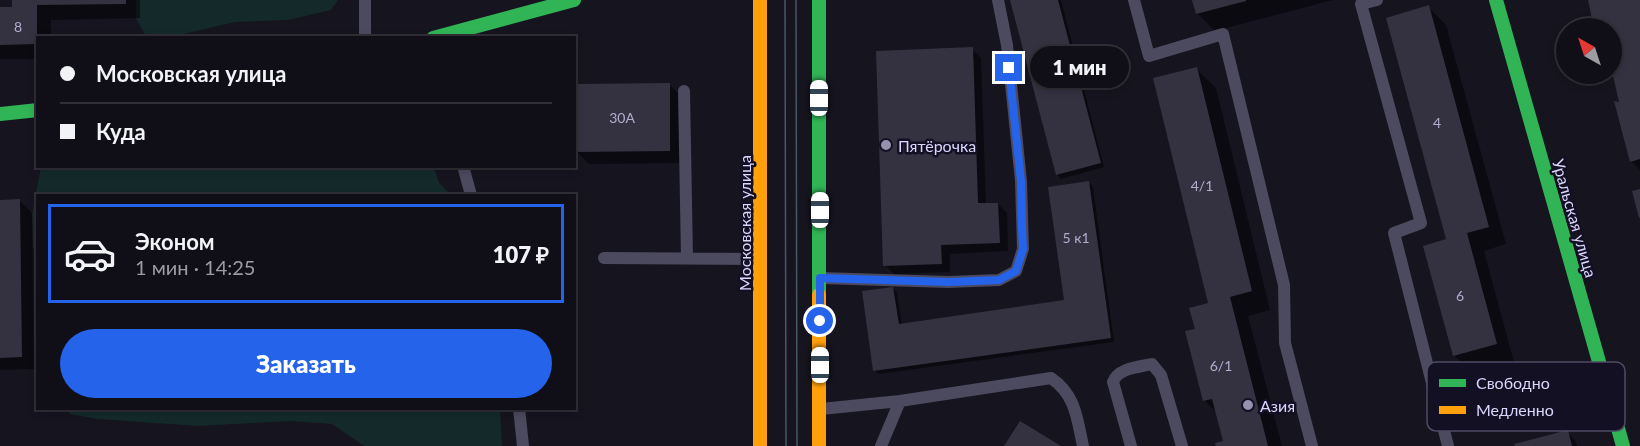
<!DOCTYPE html>
<html lang="ru">
<head>
<meta charset="utf-8">
<style>
  :root { --surface:#100f17; --page:#191820; --text:#f1f3f6; --muted:#9c9ca1; --line:#302f36; --accent:#2563eb }
  body { margin:0; font-family:Lato,sans-serif; background:var(--page); color:var(--text); height:100vh; display:flex; flex-direction:column; font-size:22px; white-space:nowrap }
  * { box-sizing:border-box; margin:0 }
  p { font-size:20px; color:var(--muted) }
  .icon { flex:none; width:33px; height:33px; fill:none; stroke:currentColor; stroke-width:2; stroke-linecap:round; stroke-linejoin:round }
  .map { position:relative; flex:1; overflow:hidden }
  .details { position:absolute; left:36px; top:194px; width:540px; height:216px; display:flex; flex-direction:column; background:var(--surface); border-radius:0px; box-shadow:0 3px 9px #0003,0 0 0 2px var(--line) }
  .details>* { flex:none }
  .top-card { position:absolute; left:36px; top:36px; width:540px; height:132px; border-radius:0px; box-shadow:0 3px 9px #0003,0 0 0 2px var(--line); display:grid; align-content:center; height:132px; padding:0 24px; background:var(--surface) }
  .needle { width:39px; rotate:321deg }
  .fabs { position:absolute; left:1556px; top:18px; display:grid; gap:12px }
  .fabs a { display:grid; place-items:center; width:66px; height:66px; border-radius:50%; background:var(--surface); box-shadow:0 3px 9px #0003,0 0 0 2px var(--line); font-size:30px }
  .end { position:absolute; width:27px; height:27px; margin:-14px; border:8px solid #2563eb; background:#fff; box-shadow:0 0 0 3px #fff }
  .from { border-radius:50% }
  .bubble { position:absolute; height:42px; border-radius:21px; background:var(--surface); box-shadow:0 3px 9px #0003,0 0 0 2px var(--line); font-size:20px; font-weight:800; line-height:42px; text-align:center }
  .car { position:absolute; width:18px; height:36px; margin:-18px -9px; border-radius:8px; box-shadow:0 0 4px 2px #0007; background:linear-gradient(#fff 24%,#345 0 40%,#fff 0 76%,#345 0 86%,#fff 0) }
  .top-card b { display:flex; align-items:center; gap:21px; height:57px; font-size:22px }
  .top-card b+b { border-top:2px solid var(--line) }
  .top-card i { width:15px; height:15px; background:var(--text) }
  ul { padding:10px 0 0; list-style:none }
  li { display:flex; align-items:center; gap:18px; height:99px; margin:0 12px 9px; padding:0 12px; border:3px solid transparent; border-radius:0px }
  li div { flex:1 }
  li b { display:block; font-size:22px }
  li em { font-style:normal; font-weight:800 }
  li.current { border-color:var(--accent) }
  li>.icon { width:54px; height:54px; stroke-width:1.5 }
  .cta { display:flex; gap:12px; margin-top:auto; padding:12px 24px }
  .cta a { flex:1; height:69px; border-radius:36px; background:var(--accent); color:#fff; font-size:24px; font-weight:800; line-height:69px; text-align:center }
  .map>svg:first-child { display:block }
  .green { fill:#142a2a }
  .shadow { fill:#0007 }
  .building { fill:#343241 }
  .lines { fill:none; stroke-linecap:round; stroke-linejoin:round }
  .lane { stroke:#4b4a5f; stroke-width:12 }
  .fast { stroke:#30b455; stroke-width:14 }
  .slow { stroke:#ff9f0a; stroke-width:14 }
  .tram { stroke:#455966; stroke-width:1.5 }
  .route { stroke:#2563eb; stroke-width:8 }
  .poi-dot { fill:#9592af; stroke:#131024; stroke-width:2 }
  .labels { text-anchor:middle; dominant-baseline:central; stroke-width:5; stroke-linejoin:round; paint-order:stroke }
  .number-label { font-size:14px; fill:#b0adcd }
  .poi-label { font-size:16px; fill:#dad6fc; stroke:#131024; text-anchor:start }
  .street-label { font-size:16px; fill:#dad6fc; stroke:#131024 }
  .key { fill:#131024; stroke:#4f4b65; stroke-width:1.5 }
  .key-label { font-size:16px; fill:#dad6fc }
</style>
</head>
<body>
<div class="map">
<svg width="1640" height="446" viewBox="0 0 1640 446">
  <rect width="100%" height="100%" fill="#16141f"/>
  <path class="green" d="M136,0H338L331,10L288,20L235,22L179,35L146,36L136,18Z
    M41,167H434L439,183L451,195H38L37,254L33,247L32,214Z
    M67,408H500L502,446H364L332,424L290,421L199,426L98,419L70,414Z"/>
  <path class="shadow" d="M13,0H140V18L51,20V38H38V59H0V9L13,8Z
    M1011,0H1061L1104,167L1061,179L1057,174Z
    M1194,0H1333L1215,31L1197,13Z
    M1589,0H1640V170L1631,161L1621,103L1611,61V28H1596Z
    M1428,7L1446,25L1506,244L1484,251L1514,362L1472,373L1454,355L1448,240Z
    M972,49L981,58L986,205L998,204L1007,213L1008,251L950,254V272L894,274L885,265Z
    M1196,69L1216,88L1270,310L1248,316L1282,446H1217L1225,442L1217,413L1204,400L1197,330L1210,304Z
    M670,85L682,97V163L589,164L576,151Z
    M1089,183L1093,187L1114,342L879,374L874,370L893,288L897,293L902,325L1066,302Z
    M0,201H20L32,213L34,369L0,370Z
    M1567,432L1576,441L1577,446H1516Z"/>
  <path class="building" d="M12,0H126V4L37,5V44L0,45V7H12Z
    M1010,0H1058L1101,163L1056,175Z
    M1192,0H1246V1L1196,14Z
    M1588,0H1640V159L1630,162L1614,101L1619,102L1611,67V28H1594Z
    M1429,5L1489,227L1467,233L1497,344L1453,356L1423,246L1446,239L1386,18Z
    M973,47L978,203H998L1000,243L941,245L942,264L883,266L876,51Z
    M1197,67L1252,291L1230,297L1268,446H1216L1215,443L1223,441L1212,399L1203,401L1185,331L1195,329L1189,308L1208,303L1153,78Z
    M670,83V151L575,152V84Z
    M1089,181L1111,338L873,371L862,291L893,287L899,324L1064,300L1048,187Z
    M1640,189V218H1639L1632,191Z
    M20,199L22,357L0,358V200Z
    M1020,421L1061,446H1004Z
    M1568,430L1572,446H1515L1514,444Z"/>
  <g class="lines">
    <path class="lane" d="M1134,0L1149,56L1223,34L1284,285L1285,343L1312,446
      M1377,0L1361,4L1421,223L1394,233L1448,446
      M365,38V0
      M684,91L687,258
      M463,166L471,195
      M604,258L759,259
      M821,278L948,282L999,280L1016,271L1023,249L1021,181L1007,45L998,0
      M519,408L523,446
      M821,409L900,401L1051,378C1076,395 1077,419 1083,446
      M881,446L900,401
      M1131,446L1113,382C1118,368 1139,367 1152,364L1161,375L1182,446"/>
    <path class="fast" d="M819,0V295
      M1496,0L1623,446
      M433,38L574,0
      M0,114L38,110"/>
    <path class="slow" d="M760,0V446
      M819,295V446"/>
    <path class="tram" d="M785,0L786,446
      M796,0L797,446"/>
  </g>
  <g class="lines">
    <path class="route" d="M820,321V278L948,282L999,280L1016,271L1023,249L1022,226L1021,181L1009,68"/>
  </g>
  <g class="poi-dot">
    <circle cx="886" cy="145" r="6"/>
    <circle cx="1248" cy="405" r="6"/>
  </g>
  <g class="labels">
    <g class="number-label">
      <text x="18" y="26">8</text>
      <text x="622" y="117">30А</text>
      <text x="1437" y="122">4</text>
      <text x="1202" y="185">4/1</text>
      <text x="1076" y="237">5 к1</text>
      <text x="1460" y="295">6</text>
      <text x="1221" y="365">6/1</text>
    </g>
    <g class="poi-label">
      <text x="898" y="145">Пятёрочка</text>
      <text x="1260" y="405">Азия</text>
    </g>
    <g class="street-label">
      <text transform="translate(1575 218) rotate(74)">Уральская улица</text>
      <text transform="translate(744 223) rotate(-90)">Московская улица</text>
    </g>
  </g>
  <rect x="1427" y="362" width="198" height="69" rx="9" class="key"/>
  <rect x="1439" y="379" width="27" height="8" fill="#30b455"/>
  <rect x="1439" y="406" width="27" height="8" fill="#ff9f0a"/>
  <g class="key-label">
    <text x="1476" y="389">Свободно</text>
    <text x="1476" y="416">Медленно</text>
  </g>
</svg>
<div class="fabs">
<a><svg class="needle" viewBox="-14 -14 28 28"><path d="M0-13l5 13h-10z" fill="#e53935"/><path d="M0 13l5-13h-10z" fill="#9c9ca1"/></svg></a>
</div>
<i class="end from" style="left:820px;top:321px"></i>
<i class="end" style="left:1009px;top:68px"></i>
<div class="bubble" style="left:1030px;top:46px;width:99px">1 мин</div>
<i class="car" style="left:819px;top:98px;rotate:0deg"></i>
<i class="car" style="left:820px;top:210px;rotate:0deg"></i>
<i class="car" style="left:820px;top:365px;rotate:0deg"></i>
<div class="top-card">
<b><i class="from"></i>Московская улица</b>
<b><i></i>Куда</b>
</div>
<section class="details">
<ul>
<li class="current"><svg class="icon" aria-label="car" viewBox="0 0 24 24"><path d="M5 17H2v-5l4-1 3-4h7l3 4 3 1v5h-3M9 17h6M6 11h13"/><circle cx="7" cy="17" r="2"/><circle cx="17" cy="17" r="2"/></svg><div><b>Эконом</b><p>1 мин · 14:25</p></div><em>107 ₽</em></li>
</ul>
<div class="cta"><a>Заказать</a></div>
</section>
</div>
</body>
</html>
